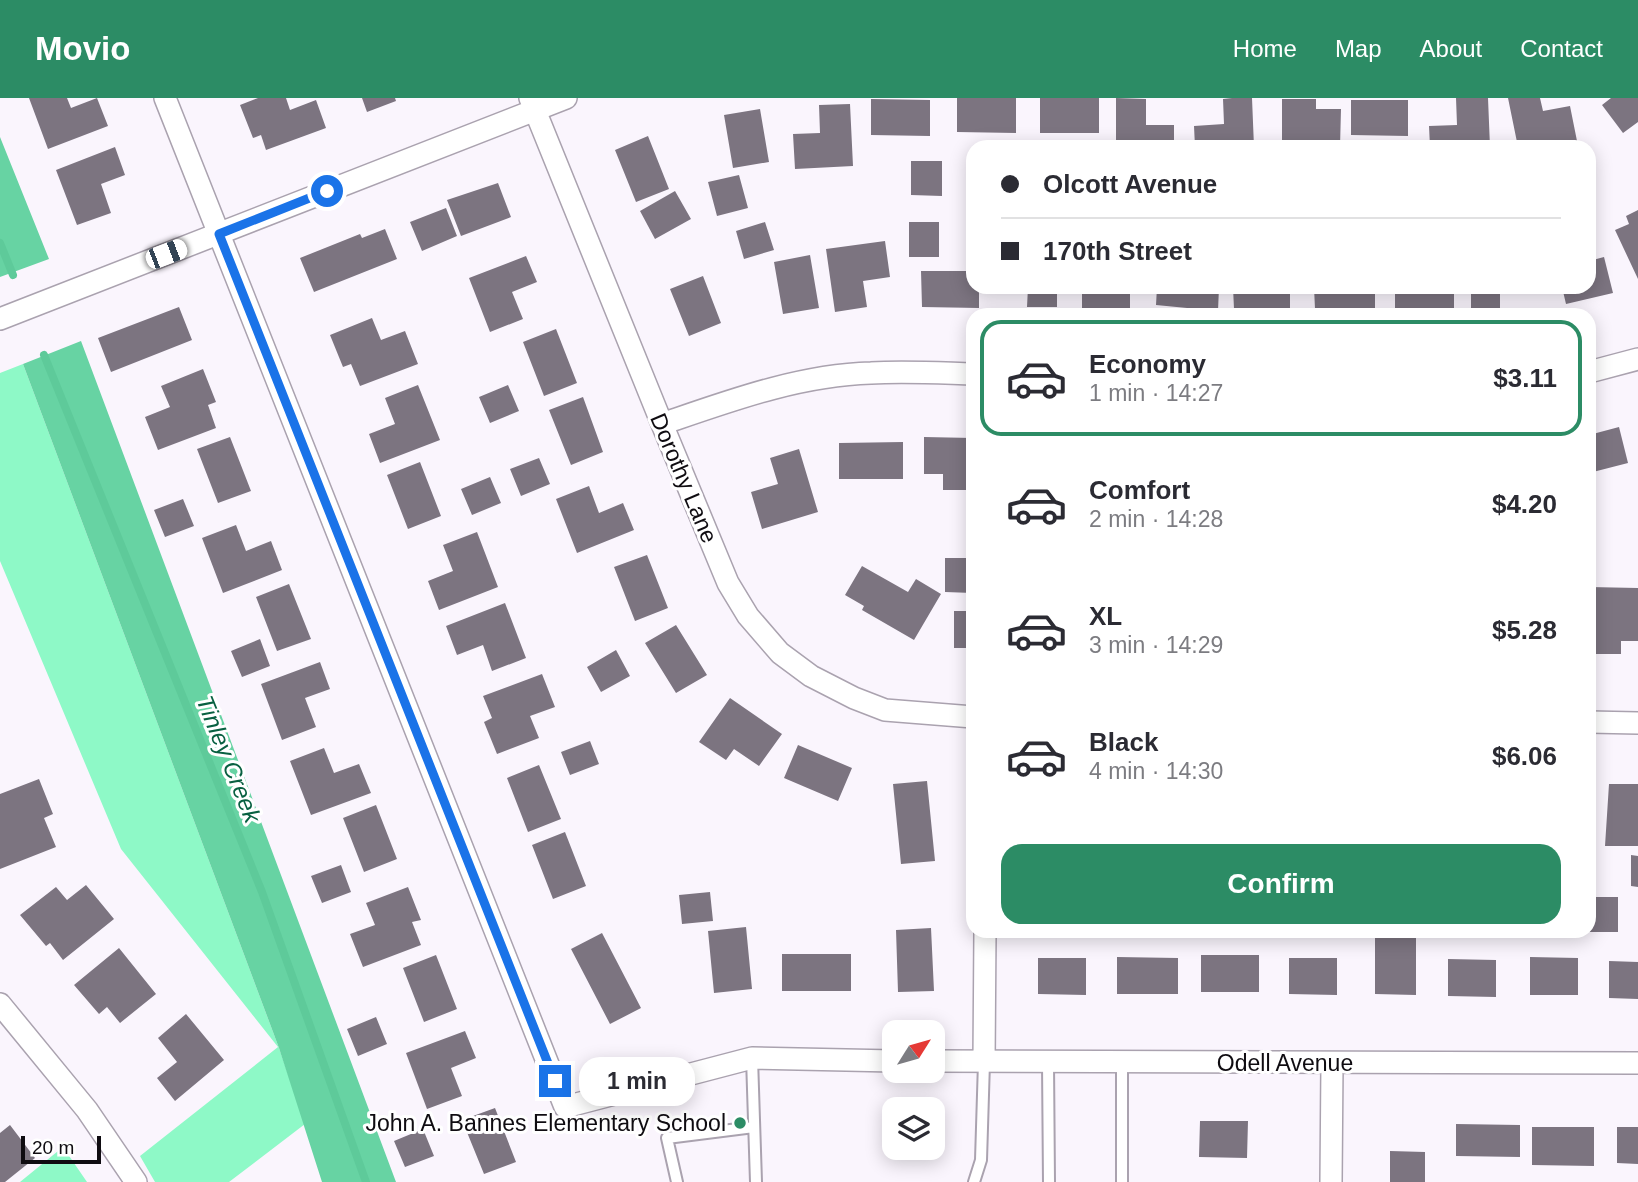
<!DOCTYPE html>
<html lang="en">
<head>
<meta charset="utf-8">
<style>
  :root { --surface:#fff; --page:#f2f2f3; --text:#2b2b33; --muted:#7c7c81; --line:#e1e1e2; --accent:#2c8c65 }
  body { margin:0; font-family:Helvetica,sans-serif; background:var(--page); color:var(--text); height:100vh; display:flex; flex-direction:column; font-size:26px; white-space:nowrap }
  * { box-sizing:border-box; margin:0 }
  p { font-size:23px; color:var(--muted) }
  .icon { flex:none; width:38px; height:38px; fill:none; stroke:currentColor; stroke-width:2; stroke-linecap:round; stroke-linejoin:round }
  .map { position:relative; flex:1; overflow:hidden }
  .panel { position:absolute; left:966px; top:210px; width:630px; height:630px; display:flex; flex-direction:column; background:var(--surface); border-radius:21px; box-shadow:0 4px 18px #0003 }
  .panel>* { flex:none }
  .top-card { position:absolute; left:966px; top:42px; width:630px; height:154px; border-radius:21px; box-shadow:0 4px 18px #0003; display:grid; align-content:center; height:154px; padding:0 35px; background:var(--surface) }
  .needle { width:46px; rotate:53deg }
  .tools { position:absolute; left:882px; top:922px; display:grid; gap:14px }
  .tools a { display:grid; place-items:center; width:63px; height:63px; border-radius:14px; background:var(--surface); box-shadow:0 4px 18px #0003; font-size:35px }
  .scale { position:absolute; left:21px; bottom:18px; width:80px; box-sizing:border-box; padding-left:7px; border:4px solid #0f0c11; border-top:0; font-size:19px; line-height:24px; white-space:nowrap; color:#0f0c11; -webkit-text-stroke:5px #fff; paint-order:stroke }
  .end { position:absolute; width:32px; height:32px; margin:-16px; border:9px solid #1a73e8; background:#fff; box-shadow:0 0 0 4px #fff }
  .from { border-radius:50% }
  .bubble { position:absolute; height:49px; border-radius:21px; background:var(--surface); box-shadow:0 4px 18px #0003; font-size:23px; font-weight:700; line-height:49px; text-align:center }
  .car { position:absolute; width:21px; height:42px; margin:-21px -10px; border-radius:9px; box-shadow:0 0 5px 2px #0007; background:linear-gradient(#fff 24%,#345 0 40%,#fff 0 76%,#345 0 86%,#fff 0) }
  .top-card b { display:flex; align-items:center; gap:24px; height:66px; font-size:26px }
  .top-card b+b { border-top:2px solid var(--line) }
  .top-card i { width:18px; height:18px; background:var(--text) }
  ul { padding:12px 0 0; list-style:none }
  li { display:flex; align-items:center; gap:21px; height:116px; margin:0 14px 10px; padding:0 21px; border:4px solid transparent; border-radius:21px }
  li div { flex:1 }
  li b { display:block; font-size:26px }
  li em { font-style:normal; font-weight:700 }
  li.selected { border-color:var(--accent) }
  li>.icon { width:63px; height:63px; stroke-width:1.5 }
  .action { display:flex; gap:14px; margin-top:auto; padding:14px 35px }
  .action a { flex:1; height:80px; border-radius:21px; background:var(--accent); color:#fff; font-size:28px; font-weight:700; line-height:80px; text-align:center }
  header { display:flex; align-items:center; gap:42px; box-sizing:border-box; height:98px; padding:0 35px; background:var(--accent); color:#fff }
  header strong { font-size:33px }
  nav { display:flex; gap:38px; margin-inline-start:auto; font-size:24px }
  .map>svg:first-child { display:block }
  .green { fill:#8ef9c7 }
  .forest { fill:#67d3a3 }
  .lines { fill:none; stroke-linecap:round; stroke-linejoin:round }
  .stream { stroke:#5eca9a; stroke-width:8 }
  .building { fill:#7c7480 }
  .service-casing { stroke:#aaa2af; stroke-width:14 }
  .minor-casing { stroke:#aaa2af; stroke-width:24 }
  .service { stroke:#fff; stroke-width:10 }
  .minor { stroke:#fff; stroke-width:21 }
  .route { stroke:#1a73e8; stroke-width:9 }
  .poi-dot { fill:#2c8c65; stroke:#fff; stroke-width:2.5 }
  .labels { text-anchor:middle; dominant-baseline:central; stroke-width:6; stroke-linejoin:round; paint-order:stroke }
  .street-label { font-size:23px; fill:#0f0c11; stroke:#fff }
  .poi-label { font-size:23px; fill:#0f0c11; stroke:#fff; text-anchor:end }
  .water-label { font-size:24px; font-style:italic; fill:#086041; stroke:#fff }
</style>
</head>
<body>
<header>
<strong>Movio</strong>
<nav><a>Home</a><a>Map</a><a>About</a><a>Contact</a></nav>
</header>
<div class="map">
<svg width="1638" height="1084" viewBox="0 0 1638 1084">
  <rect width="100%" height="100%" fill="#faf5fd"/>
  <path class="green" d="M23,266L279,950L305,1026L229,1084H155L140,1058L278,949L121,751L0,463V275Z
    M63,1049L87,1084H20Z"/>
  <path class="forest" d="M0,39L49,161L0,179Z
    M81,243L396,1084H322L279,950L23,266Z"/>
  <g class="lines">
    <path class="stream" d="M0,145L13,177
      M44,257L262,794L366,1084"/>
  </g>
  <path class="building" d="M29,0H67L71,10L97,0L108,28L48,51Z
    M258,0H286L290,12L316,2L326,30L266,52L261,37L253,40L240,7Z
    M362,0H395L396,3L367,14Z
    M957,0H1016V35L957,34Z
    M1040,0H1099V35H1040Z
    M1116,0L1146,1V27H1174V49H1116Z
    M1232,0H1252L1254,49H1195L1194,28L1224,26L1223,1Z
    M1456,0H1488L1490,49H1430L1429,28L1457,27Z
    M1508,0H1540L1543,13L1570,8L1577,43L1547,49H1518Z
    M1611,0H1638V24L1623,35L1602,7Z
    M871,1L930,2V38L871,37Z
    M1282,1H1316V11H1341L1340,49H1303V44H1282Z
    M1351,2H1408V38L1351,37Z
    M850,6L853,68L795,71L793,36L820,35L819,7Z
    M760,11L769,64L733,70L724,17Z
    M648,38L669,91L636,104L615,52Z
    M115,49L125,77L101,86L111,115L77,127L56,72Z
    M911,63H942V98L911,97Z
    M739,77L748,110L717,118L708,84Z
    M498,85L511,119L461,138L447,102Z
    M675,93L691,121L655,141L640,113Z
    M446,110L457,138L422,153L410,124Z
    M1638,112V181L1615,132L1629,126L1626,118Z
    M765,124L774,152L744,161L736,133Z
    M909,124H939V159H909Z
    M385,131L397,161L314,194L300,160L360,136L362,140Z
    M885,143L890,179L863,183L867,209L835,214L826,151Z
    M810,157L819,210L783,216L774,164Z
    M526,158L537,184L512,194L523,221L490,234L469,180Z
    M1604,159L1613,195L1566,206L1562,189H1589V163Z
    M921,173H973V189H979V210L922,209Z
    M703,178L721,225L689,238L670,191Z
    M1028,189H1057V209H1027Z
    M1082,189H1130V213L1082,212Z
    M1157,189H1219L1218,213L1156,207Z
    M1233,189H1290V212L1234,211Z
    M1314,189H1375V211H1315Z
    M1395,189H1454V216H1395Z
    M1471,189H1500V213H1471Z
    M179,209L192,242L111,274L98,240Z
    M372,220L381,242L405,233L418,266L360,288L351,266L343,269L330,237Z
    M556,231L577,285L544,298L523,244Z
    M203,271L216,304L208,307L216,330L158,352L145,319L170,309L161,288Z
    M418,287L440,342L380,365L369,336L395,326L385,300Z
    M508,287L519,313L490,325L479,299Z
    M583,299L603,354L571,367L549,312Z
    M1619,329L1628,365L1589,375V337Z
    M230,339L251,393L218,405L197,351Z
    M924,339L973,340L970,392H943V376H924Z
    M903,344V381H839V345Z
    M799,351L818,414L762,431L751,394L778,386L770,360Z
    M539,360L550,386L521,398L510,371Z
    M420,364L441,418L408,431L387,377Z
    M490,379L501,405L472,417L461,391Z
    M589,388L599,415L623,405L634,432L577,455L556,401Z
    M183,401L194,428L165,439L154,412Z
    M236,427L246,453L271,443L282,472L223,495L202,440Z
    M477,434L498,489L439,512L428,483L453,473L443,447Z
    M647,457L668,510L635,523L614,469Z
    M945,460H973V495L945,494Z
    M862,468L908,494L916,481L941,496L914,542L862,512L864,508L845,497Z
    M289,486L311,541L277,553L256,499Z
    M1589,489L1638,490V543H1621V556H1589Z
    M505,505L526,560L492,573L483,547L457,557L446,528Z
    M954,513H973V550H954Z
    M676,527L707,577L676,595L645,545Z
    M260,541L270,568L242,579L231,553Z
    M616,552L630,578L601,594L587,569Z
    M320,564L330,591L305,600L316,629L282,642L261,586Z
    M542,576L555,609L530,618L539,640L497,656L484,624L492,620L483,598Z
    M730,600L782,636L759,668L734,651L726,662L699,644Z
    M590,643L599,666L570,677L561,654Z
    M798,647L852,670L838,703L784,680Z
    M324,650L334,675L359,666L371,695L311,717L290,663Z
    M539,667L561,721L528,734L507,680Z
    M39,681L53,716L44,720L56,749L0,771V696Z
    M927,683L935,763L901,766L893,686Z
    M1609,686H1638V748H1605Z
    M376,707L397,761L364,774L343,720Z
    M565,734L586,788L553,801L532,747Z
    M1631,757L1638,758V789L1631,788Z
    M341,767L351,794L322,805L311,778Z
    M86,787L114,821L63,862L50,845L46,848L20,817L56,789L67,802Z
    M408,789L421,822L412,824L421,847L363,869L350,836L375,827L366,805Z
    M710,794L713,823L682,826L679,797Z
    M1589,799H1618V834H1589Z
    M746,829L752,891L714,895L708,833Z
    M931,830L934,893L898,894L896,832Z
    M1430,833H1460V836H1430Z
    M602,835L641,910L610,926L571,851Z
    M1375,835L1416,836V897L1375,896Z
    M119,850L156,896L120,925L107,909L99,916L74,887Z
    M782,856H851V893H782Z
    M436,857L457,911L424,924L403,870Z
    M1201,857H1259V894H1201Z
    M1117,859L1178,860V896H1117Z
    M1530,859L1578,860V897H1530Z
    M1038,860H1086V897L1038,896Z
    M1289,860H1337V897L1289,896Z
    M1448,861L1496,862V899L1448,898Z
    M1609,863L1638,864V901L1609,900Z
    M186,916L224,962L175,1003L157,980L177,964L158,940Z
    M376,919L387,946L358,958L347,931Z
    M465,933L476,960L451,970L462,998L427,1011L406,955Z
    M495,1010L516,1064L484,1076L462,1022Z
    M1200,1023H1248L1247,1060L1199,1059Z
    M1456,1026L1520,1027V1059L1456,1058Z
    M10,1027L35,1060L5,1084H0V1035Z
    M1532,1029H1594V1068L1532,1067Z
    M1617,1029H1638V1066L1617,1065Z
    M423,1031L434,1058L405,1069L394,1043Z
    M1390,1053L1425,1054V1084H1390Z"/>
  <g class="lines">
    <defs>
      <path id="service" d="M752,960L756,1084
        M1048,965L1049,1084
        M1122,965V1084
        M677,1084L667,1040L754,1029
        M974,1084L981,1062L984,964"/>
      <path id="minor" d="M165,0L565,1009L752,960L894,963
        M530,0L662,326L728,485L748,518L780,555L811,578L854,600L885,612L973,619
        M0,221L566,0
        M1589,274L1638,261
        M662,326C729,303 799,277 871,275C905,273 939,275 973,276
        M1589,624L1638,625
        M0,906L87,1012L136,1084
        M933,963L1638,965
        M984,964L985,833
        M1331,1084L1332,966"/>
    </defs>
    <use href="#service" class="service-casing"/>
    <use href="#minor" class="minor-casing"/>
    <use href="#service" class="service"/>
    <use href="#minor" class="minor"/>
  </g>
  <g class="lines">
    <path class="route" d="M327,93L219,136L555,983"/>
  </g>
  <circle class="poi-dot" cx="740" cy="1025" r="7"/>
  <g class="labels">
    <g class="street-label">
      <text transform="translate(684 380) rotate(67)">Dorothy Lane</text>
      <text x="1285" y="965">Odell Avenue</text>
    </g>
    <g class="poi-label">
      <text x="726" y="1025">John A. Bannes Elementary School</text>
    </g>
    <g class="water-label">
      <text transform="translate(229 661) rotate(68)">Tinley Creek</text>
    </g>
  </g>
</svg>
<div class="tools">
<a><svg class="needle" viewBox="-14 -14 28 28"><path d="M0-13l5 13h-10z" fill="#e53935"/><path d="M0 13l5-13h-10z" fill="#7c7c81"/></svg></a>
<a><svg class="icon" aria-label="layers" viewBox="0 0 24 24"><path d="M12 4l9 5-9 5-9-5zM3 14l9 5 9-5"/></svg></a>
</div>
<div class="scale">20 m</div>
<i class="end from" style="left:327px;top:93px"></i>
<i class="end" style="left:555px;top:983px"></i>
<div class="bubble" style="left:579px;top:959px;width:116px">1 min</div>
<i class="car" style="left:166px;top:156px;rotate:69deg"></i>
<div class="top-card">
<b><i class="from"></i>Olcott Avenue</b>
<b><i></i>170th Street</b>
</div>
<section class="panel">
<ul>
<li class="selected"><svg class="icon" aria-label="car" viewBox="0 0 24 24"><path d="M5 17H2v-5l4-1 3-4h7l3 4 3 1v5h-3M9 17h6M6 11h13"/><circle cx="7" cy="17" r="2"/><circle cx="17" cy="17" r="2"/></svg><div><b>Economy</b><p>1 min · 14:27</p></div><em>$3.11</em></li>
<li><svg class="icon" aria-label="car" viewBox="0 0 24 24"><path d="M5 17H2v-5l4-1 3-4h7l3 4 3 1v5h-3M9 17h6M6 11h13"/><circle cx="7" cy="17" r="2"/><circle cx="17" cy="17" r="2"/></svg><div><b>Comfort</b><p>2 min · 14:28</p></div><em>$4.20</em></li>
<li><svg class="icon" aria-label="car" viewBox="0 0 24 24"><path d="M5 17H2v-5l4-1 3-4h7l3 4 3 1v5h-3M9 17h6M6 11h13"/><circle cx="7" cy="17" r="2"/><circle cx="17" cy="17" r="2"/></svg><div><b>XL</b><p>3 min · 14:29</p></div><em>$5.28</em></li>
<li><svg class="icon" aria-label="car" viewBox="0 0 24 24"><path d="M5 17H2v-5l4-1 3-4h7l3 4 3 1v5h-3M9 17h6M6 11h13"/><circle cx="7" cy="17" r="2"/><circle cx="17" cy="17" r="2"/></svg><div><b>Black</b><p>4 min · 14:30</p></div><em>$6.06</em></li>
</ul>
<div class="action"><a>Confirm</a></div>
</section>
</div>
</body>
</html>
